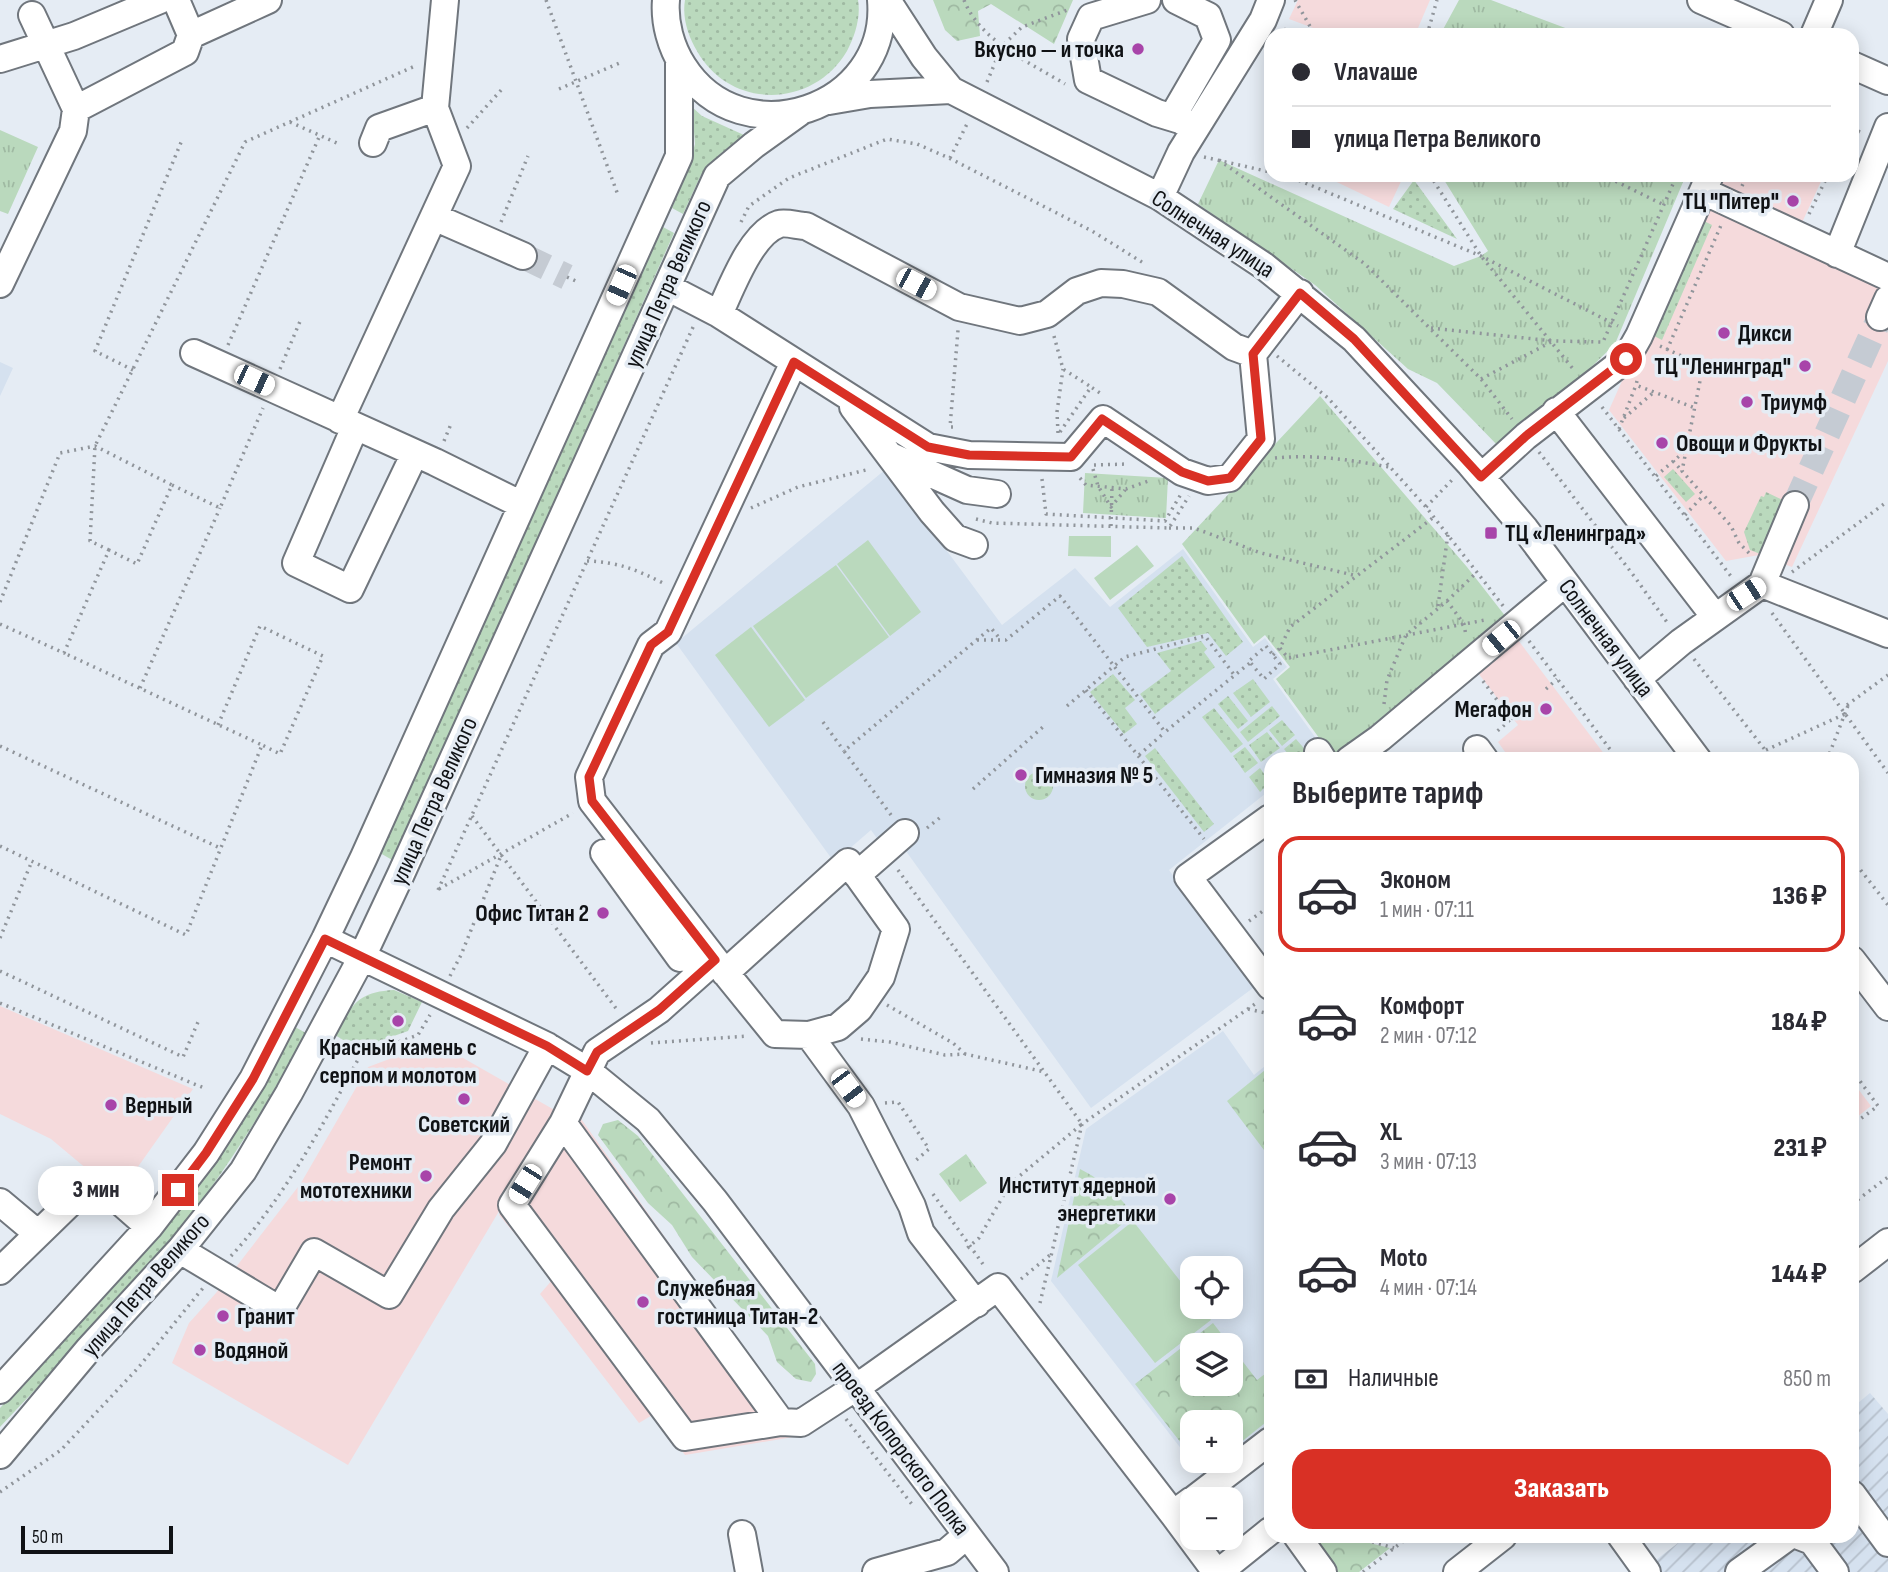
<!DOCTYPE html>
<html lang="ru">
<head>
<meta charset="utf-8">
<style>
  :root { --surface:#fff; --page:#f7f7f7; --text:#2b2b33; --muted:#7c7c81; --line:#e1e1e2; --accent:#d93025 }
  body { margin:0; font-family:"Sofia Sans Condensed",sans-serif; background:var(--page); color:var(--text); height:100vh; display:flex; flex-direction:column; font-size:26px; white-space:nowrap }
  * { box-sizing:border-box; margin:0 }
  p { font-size:23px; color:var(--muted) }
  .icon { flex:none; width:38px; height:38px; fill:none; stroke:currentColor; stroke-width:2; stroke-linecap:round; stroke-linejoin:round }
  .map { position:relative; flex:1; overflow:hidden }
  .drawer { position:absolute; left:1264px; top:752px; width:595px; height:791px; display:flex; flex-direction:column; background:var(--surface); border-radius:21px; box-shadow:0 4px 18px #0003 }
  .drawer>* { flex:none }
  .guide { position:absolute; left:1264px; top:28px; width:595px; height:154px; border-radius:21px; box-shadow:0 4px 18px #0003; display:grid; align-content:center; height:154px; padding:0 28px; background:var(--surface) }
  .controls { position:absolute; left:1180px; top:1256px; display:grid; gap:14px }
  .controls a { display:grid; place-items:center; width:63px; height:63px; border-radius:14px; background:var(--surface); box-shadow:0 4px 18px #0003; font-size:35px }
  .scale { position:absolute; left:21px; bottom:18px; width:152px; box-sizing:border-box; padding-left:7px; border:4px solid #101215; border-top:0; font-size:19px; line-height:24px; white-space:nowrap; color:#101215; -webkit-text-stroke:5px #e5ecf4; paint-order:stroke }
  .end { position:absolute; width:32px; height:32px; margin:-16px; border:9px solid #d93025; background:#fff; box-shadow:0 0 0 4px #fff }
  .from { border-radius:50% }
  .bubble { position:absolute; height:49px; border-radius:21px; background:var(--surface); box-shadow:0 4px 18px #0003; font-size:23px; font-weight:800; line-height:49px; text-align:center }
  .car { position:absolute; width:21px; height:42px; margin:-21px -10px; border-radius:9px; box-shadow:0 0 5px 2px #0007; background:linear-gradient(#fff 24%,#345 0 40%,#fff 0 76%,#345 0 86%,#fff 0) }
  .guide b { display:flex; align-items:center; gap:24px; height:66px; font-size:26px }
  .guide b+b { border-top:2px solid var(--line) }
  .guide i { width:18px; height:18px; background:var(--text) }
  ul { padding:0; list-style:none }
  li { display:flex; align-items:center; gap:21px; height:116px; margin:0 14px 10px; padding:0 14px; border:4px solid transparent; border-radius:21px }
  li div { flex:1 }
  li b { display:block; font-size:26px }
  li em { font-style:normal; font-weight:800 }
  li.current { border-color:var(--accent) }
  li>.icon { width:63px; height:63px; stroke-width:1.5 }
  h2 { padding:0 28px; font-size:32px; line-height:84px }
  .pay { display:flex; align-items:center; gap:18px; height:77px; padding:0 28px; font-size:26px }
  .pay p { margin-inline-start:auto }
  .primary-button { display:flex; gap:14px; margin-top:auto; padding:14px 28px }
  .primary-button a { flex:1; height:80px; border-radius:21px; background:var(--accent); color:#fff; font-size:28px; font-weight:800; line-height:80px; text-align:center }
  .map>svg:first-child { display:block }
  .commercial { fill:#f5dadc }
  .industrial { fill:url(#industrial-furrows) }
  .built { fill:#d5e1ef; fill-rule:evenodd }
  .grass { fill:url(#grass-dots) }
  .forest { fill:url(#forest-crowns); fill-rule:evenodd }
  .park { fill:url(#park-tufts) }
  .pitch { fill:#bad9bd }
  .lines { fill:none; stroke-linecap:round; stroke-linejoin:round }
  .minor-tunnel { stroke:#c5cbd3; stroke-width:26; stroke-dasharray:26 13; stroke-linecap:butt }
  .minor-casing { stroke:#70767d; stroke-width:30 }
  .path { stroke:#90959b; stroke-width:3.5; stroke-dasharray:2 5; stroke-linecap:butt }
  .minor { stroke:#fff; stroke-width:26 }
  .route { stroke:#d93025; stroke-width:9 }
  .poi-dot { fill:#a844a9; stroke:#e5ecf4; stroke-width:2.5 }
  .labels { text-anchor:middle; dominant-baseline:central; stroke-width:7; stroke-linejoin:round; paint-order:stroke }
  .poi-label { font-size:24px; font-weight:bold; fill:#101215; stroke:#e5ecf4; text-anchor:start }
  .street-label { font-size:24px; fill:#101215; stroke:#e5ecf4 }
</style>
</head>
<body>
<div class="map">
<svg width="1888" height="1572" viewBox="0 0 1888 1572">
  <defs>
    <pattern id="industrial-furrows" width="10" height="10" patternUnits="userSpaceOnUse" patternTransform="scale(1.75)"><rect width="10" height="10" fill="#d5e1ef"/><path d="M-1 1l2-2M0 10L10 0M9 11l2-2" fill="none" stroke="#b6c0cc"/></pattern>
    <pattern id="grass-dots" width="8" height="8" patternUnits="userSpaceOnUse" patternTransform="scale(1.75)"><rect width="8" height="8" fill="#bad9bd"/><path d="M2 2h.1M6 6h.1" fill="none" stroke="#9fb9a2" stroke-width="1.8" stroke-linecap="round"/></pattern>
    <pattern id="forest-crowns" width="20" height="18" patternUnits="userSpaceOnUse" patternTransform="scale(1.75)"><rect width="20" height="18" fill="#bad9bd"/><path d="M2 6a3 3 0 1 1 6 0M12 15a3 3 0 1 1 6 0" fill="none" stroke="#9fb9a2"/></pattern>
    <pattern id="park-tufts" width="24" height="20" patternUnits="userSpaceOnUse" patternTransform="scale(1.75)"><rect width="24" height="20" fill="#bad9bd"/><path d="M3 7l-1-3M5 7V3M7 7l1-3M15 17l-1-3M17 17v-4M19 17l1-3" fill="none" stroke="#9fb9a2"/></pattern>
  </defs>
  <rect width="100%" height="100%" fill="#e5ecf4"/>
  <path class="commercial" d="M1298,0H1430L1415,35H1332L1289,19Z
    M1322,175H1404L1389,207Z
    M1714,175H1824L1793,242L1888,290V361L1792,567L1759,555L1726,561L1609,410Z
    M1515,636L1608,759H1510L1498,742L1518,725L1475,669Z
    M0,1006L193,1089L118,1195L51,1139L0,1114Z
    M435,1042L558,1112L348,1465L172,1363L189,1323L216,1293L301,1183L368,1067Z
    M1852,1081L1871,1106L1852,1121Z
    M567,1099L805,1435L685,1455L654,1414L639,1423L540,1294L553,1279L499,1215Z"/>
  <path class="industrial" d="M1870,1393L1888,1414V1572H1640L1686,1537L1852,1536V1408Z"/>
  <path class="built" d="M0,362L13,368L0,396Z
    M886,469L1002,625L1075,568L1110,607L1183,549L1253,647L1265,638L1287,667L1273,679L1323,748L1309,759L1270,760V790L1169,870L1253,988L1091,1108L903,847L891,858L871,830L834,862L676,643Z
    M1223,1031L1254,1075L1270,1062V1424L1230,1455V1423H1192V1461H1223L1203,1477L1051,1281L1086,1129ZM1192,1269H1230V1307H1192ZM1192,1346H1230V1384H1192Z"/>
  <path class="grass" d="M685,0H858C861,17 855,36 847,51C813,109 730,110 697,51C688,36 682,17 685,0Z
    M692,107L702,116L744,135L719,155L701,175L683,214L672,208L688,170L695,144Z
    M1414,180L1457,239L1393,209Z
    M1704,221L1712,225L1662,340L1654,336Z
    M663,227L674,233L394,861L380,853Z
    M1673,469L1695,494L1686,502L1664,477Z
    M1766,492L1787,502L1763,555L1750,550L1744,532L1761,496L1764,497Z
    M1182,556L1243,642L1226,656L1208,633L1147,647L1118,608Z
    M1201,641L1207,649L1204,652L1215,667L1155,714L1140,694L1171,671L1157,653Z
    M1113,674L1135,700L1125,708L1137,724L1124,734L1090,692Z
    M1253,679L1270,702L1251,717L1233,693Z
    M1228,696L1248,721L1238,729L1218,704Z
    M1272,706L1280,716L1248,742L1240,732Z
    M1214,708L1243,744L1231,753L1202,717Z
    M1282,720L1295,735L1282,746L1269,730Z
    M1267,732L1280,748L1261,762L1249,745Z
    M1296,739L1308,753L1300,759H1292L1284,749Z
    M1245,747L1258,763L1245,773L1233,756Z
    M1155,748L1214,824L1204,832L1145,756Z
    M1260,768L1270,782L1260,792L1249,777Z
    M1025 786a14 14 0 1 1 28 0a14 14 0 1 1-28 0Z
    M394,990L422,1002L408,1031L371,1044L353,1046L335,1035C352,1005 357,992 394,990Z
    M295,1027L306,1033C263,1113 214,1190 156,1259C107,1317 52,1371 0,1427V1408L73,1328L271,1069Z"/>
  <path class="forest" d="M933,0H1073L1054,44L991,4L978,11L980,36L957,41L945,30Z
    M1270,1066V1158L1227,1101Z
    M618,1120L638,1136L815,1364L816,1374L811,1382L796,1379L777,1362L768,1336L692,1257L672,1225L648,1203L598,1135L603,1124Z
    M1080,1169C1103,1181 1118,1193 1133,1215L1057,1278Z
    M1213,1323L1257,1380L1270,1370V1419L1230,1451V1423H1192V1457L1135,1384ZM1192,1346H1230V1384H1192Z
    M1300,1537H1345L1390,1548L1359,1572H1327Z"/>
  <path class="park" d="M1459,0H1491L1584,35H1440Z
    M0,130L38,147L8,214L0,211Z
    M1219,160L1454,266L1481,256L1488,251L1441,175H1686L1615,344L1580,378L1500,448L1437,383L1408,369L1315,285L1198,204Z
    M1320,396L1467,567L1506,617L1333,757L1276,679L1290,667L1265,635L1254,644L1182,544Z
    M1085,473L1168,478L1166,518L1083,513Z
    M966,1154L987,1183L960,1202L939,1174Z"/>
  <path class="pitch" d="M1069,536H1111V557L1068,556Z
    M868,540L921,612L890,636L837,564Z
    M1137,545L1154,566L1110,600L1094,578Z
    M836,565L889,637L806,698L753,626Z
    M751,627L805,700L769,727L715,655Z
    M1133,1221L1192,1296V1307H1200L1211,1320L1155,1363L1078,1265Z"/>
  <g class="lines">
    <path class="minor-tunnel" d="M523,256L567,277
      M1795,505L1880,317"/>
    <defs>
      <path id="minor" d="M176,0L191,35
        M666,0C664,23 671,47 683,66C742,159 890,109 881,0
        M887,0L924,57L951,90L1160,197L1264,266L1354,339L1470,464L1525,529L1698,760
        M1147,0L1091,17L1081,39L1088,80L1157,113L1180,120
        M1176,0L1208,16L1217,40L1177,109L1180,120L1193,128
        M1701,0L1781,35
        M32,15L76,109
        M1814,35L1829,0
        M0,59L74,36L160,0
        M1852,65L1888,81
        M829,101L870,94L951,90
        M373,143L379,128L435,108
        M1703,191L1888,277
        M1160,197L1181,152L1263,20L1271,0
        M434,217L523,256
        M1837,254L1888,127
        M0,284L73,131L76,109L185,52L191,35L268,0
        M667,287L719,314L928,447L969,455L1071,457L1103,419L1182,472L1208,481L1230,478L1261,439L1253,354L1300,293
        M719,314C731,289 751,233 779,224C786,222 799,226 806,226L959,307L1020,321L1047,314L1077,291L1101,283L1123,284L1158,292L1234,347L1253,354
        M1880,317L1888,299
        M194,353L435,462L522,505
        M794,362L668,632L651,645L589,777L592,801L715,960L659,1010L597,1052L563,1123L512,1205L685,1437L781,1422L801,1423L867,1380L998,1287L1173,1514L1192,1500
        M853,407L932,512L955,538L974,545
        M1556,411L1715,617
        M340,420L457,166L435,108L445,0
        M355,427L296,563L350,589L415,453
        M891,456L967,490L997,494
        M1481,477L1526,436L1626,359L1639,336L1710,175
        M1762,584L1888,634
        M1637,679L1681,642L1762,584L1795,505
        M1477,749L1485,760
        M1318,752L1323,760
        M1349,760L1380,738L1565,583
        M1270,818L1188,877L1270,986
        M604,853L680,958L701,942
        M857,875L905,833
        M325,939L547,1046L588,1071L648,1120L715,1201L995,1572
        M715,960L775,1034L809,1035L838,1027L859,1009L881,977L896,929L848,862L725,973
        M1852,960L1888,1007
        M809,1035L861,1106L912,1206L921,1233L976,1304
        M563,1123L781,1422
        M0,1202L37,1233
        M180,1250L280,1310L314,1252L389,1295L441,1209L493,1144L547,1046
        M1852,1270L1888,1242
        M0,1271L70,1203L99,1183L149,1227
        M0,1390L149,1227L206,1153L253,1079L325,939L364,857L679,156V60
        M0,1455L88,1350L180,1250L243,1171L289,1093L362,957L401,874L717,176L754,145L800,112
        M1852,1494L1888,1543
        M1193,1500L1270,1441
        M1173,1514L1216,1572
        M742,1534L749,1572
        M1297,1536L1323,1572
        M1621,1536L1647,1572
        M1799,1536L1812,1541L1835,1572
        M876,1572L947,1552L967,1535
        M1219,1572L1270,1531
        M1457,1572L1503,1536
        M1739,1572L1789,1536"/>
    </defs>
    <use href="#minor" class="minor-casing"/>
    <path class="path" d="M546,0L618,195
      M964,0C980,41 1029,62 1065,84
      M1295,0L1315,35
      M1284,29L1298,35
      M1427,35L1437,0
      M987,82L1002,46L1022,27L1070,9
      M559,89L622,62
      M290,122L339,144
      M467,128L503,88
      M1852,128L1862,133
      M1204,157L1270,172
      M950,158L967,124
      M1219,160L1365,264L1481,379L1512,419
      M1286,175L1481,256L1618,326
      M1430,175L1481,256L1574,370
      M1603,175L1664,205
      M1742,186L1747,175
      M1809,214L1828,175
      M501,222L528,156
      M741,222L749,206L789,178L887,139L917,144L949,158L1092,231L1145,264
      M567,277L578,282
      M1431,328L1553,341L1603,342L1677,175
      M1054,336L1063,369L1091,387
      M228,345L320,135
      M1660,346L1703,366L1682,471L1731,526L1739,543L1749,553
      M1667,350L1722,223
      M1277,356L1328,398L1426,507L1504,607
      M280,369L301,319
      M133,370L95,351L182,140
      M1481,379L1553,341
      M1637,381L1636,385L1695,408
      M1602,407L1733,579
      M1624,418L1654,392
      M953,427H950L958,330
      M1619,429L1636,385
      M1060,432L1091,387L1103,395
      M1058,433L1057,412L1063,369
      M444,441L451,424
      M1539,452L1634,576L1669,625
      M1275,458C1314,454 1351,460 1389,467
      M1673,461L1682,471
      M1094,465L1128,464
      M1093,469L1098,486L1111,507L1125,490
      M1656,476L1684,452
      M1080,478L1086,485L1126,489L1151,480
      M1042,479L1046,514L1165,521L1181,494
      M172,485L220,508L263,408
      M1426,507L1452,480
      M751,508L798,487L870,469
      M1685,515L1704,495
      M976,519L992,523L1169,528L1189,496
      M1111,526L1112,487
      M1169,528H1194L1261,553L1357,576
      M109,550L90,541L95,446L245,142L415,66
      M587,561C619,562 637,570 665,584
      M1792,572L1884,504L1888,506
      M1447,601L1477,572
      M0,602L60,453L95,446L172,485L137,564L109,550L64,653L0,624
      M1438,606L1448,534
      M1772,613L1888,773
      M977,640H1006L1060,596L1114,666L1125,657L1205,636L1235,676
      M1529,641L1618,760
      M1266,646L1280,664L1264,679L1249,661Z
      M1280,648L1288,658L1485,620
      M1273,655L1280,648L1290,627L1434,517
      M1694,659L1773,760
      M1483,681L1511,719L1494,734
      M140,688L220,508
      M1546,689L1557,679
      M1086,690L1204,839
      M1384,704L1387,680L1406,635L1447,601L1464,624L1466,636
      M1847,705L1888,675
      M1067,706L1114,666L1165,732L1251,662
      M1511,719L1523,709
      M823,722L844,751
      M218,725L260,626L323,656L280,754L262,745
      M0,746L220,848
      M1766,750L1845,714
      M1139,755L1165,732
      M1827,760L1849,703
      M973,789L1044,726
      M891,815L844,751L991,628L1001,640
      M472,816L618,1011
      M927,828L942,816
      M0,846L186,935L262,745L64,653
      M1852,859L1888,905
      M898,870L1082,1124L1010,1184L979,1238L964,1251
      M439,889L573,813
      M438,890L694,325
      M1249,921L1270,906
      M0,938L32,861
      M0,971L183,1057L198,1022
      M450,976L461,955L500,858
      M0,1003L204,1088
      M887,1005L953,1043L965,1054
      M1248,1009L1270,1014
      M861,1039L890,1042L945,1055L965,1054L1045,1072
      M651,1043L748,1036
      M1852,1070L1878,1106L1852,1125
      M885,1103L898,1102L929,1149L914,1162
      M933,1194L985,1267
      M1852,1204L1888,1177
      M231,1256C285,1197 322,1126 360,1056L418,1035L430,1015
      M1021,1279L1050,1255
      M1040,1303L1082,1124L1255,1004
      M846,1419L914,1507
      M0,1492L61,1450L138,1368L203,1288
      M1352,1536L1394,1548
      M1363,1572L1410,1536"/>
    <use href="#minor" class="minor"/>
  </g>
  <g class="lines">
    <path class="route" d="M178,1190L206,1153L253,1079L325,939L547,1046L587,1071L597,1052L659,1010L715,960L592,801L589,777L651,645L668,632L794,362L928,447L969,455L1071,457L1102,419L1182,472L1208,481L1230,478L1261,439L1253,354L1300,293L1354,339L1481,477L1526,436L1626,359"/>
  </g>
  <g class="poi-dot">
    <circle cx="1138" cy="49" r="7"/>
    <circle cx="1793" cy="201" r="7"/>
    <circle cx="1724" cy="333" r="7"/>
    <circle cx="1805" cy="366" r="7"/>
    <circle cx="1747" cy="402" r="7"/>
    <circle cx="1662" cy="443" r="7"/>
    <rect x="1484" y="526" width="14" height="14" rx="3.5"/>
    <circle cx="1546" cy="709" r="7"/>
    <circle cx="1021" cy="775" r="7"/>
    <circle cx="603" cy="913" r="7"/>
    <circle cx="398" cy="1021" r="7"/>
    <circle cx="464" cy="1099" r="7"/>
    <circle cx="111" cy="1105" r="7"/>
    <circle cx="426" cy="1176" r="7"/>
    <circle cx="1170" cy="1199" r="7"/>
    <circle cx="643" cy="1302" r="7"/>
    <circle cx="223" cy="1316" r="7"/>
    <circle cx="200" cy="1350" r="7"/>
  </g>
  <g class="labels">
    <g class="poi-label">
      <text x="1124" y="49" text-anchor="end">Вкусно — и точка</text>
      <text x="1779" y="201" text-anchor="end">ТЦ "Питер"</text>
      <text x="1738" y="333">Дикси</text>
      <text x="1791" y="366" text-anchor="end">ТЦ "Ленинград"</text>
      <text x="1761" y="402">Триумф</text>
      <text x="1676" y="443">Овощи и Фрукты</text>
      <text x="1505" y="533">ТЦ «Ленинград»</text>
      <text x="1532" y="709" text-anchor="end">Мегафон</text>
      <text x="1035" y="775">Гимназия № 5</text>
      <text x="589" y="913" text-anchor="end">Офис Титан 2</text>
      <text x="398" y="1047" text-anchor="middle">Красный камень с<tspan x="398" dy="28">серпом и молотом</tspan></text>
      <text x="125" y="1105">Верный</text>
      <text x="464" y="1124" text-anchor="middle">Советский</text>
      <text x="412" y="1162" text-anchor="end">Ремонт<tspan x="412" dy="28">мототехники</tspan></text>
      <text x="1156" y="1185" text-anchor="end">Институт ядерной<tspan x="1156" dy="28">энергетики</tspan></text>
      <text x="657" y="1288">Служебная<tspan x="657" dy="28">гостиница Титан-2</tspan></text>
      <text x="237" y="1316">Гранит</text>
      <text x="214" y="1350">Водяной</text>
    </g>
    <g class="street-label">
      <text transform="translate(1213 234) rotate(33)">Солнечная улица</text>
      <text transform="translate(668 284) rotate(-66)">улица Петра Великого</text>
      <text transform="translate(1606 638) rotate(53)">Солнечная улица</text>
      <text transform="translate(434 801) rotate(-66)">улица Петра Великого</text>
      <text transform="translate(146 1285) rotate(-49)">улица Петра Великого</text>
      <text transform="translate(901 1448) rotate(53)">проезд Копорского Полка</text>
    </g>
  </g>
</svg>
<div class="controls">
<a><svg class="icon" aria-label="locate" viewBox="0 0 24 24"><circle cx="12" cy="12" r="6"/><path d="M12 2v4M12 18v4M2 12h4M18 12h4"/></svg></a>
<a><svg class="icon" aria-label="layers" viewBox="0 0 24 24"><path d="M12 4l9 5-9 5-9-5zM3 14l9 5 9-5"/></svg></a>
<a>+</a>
<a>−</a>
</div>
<div class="scale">50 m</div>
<i class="end from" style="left:1626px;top:359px"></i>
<i class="end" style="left:178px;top:1190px"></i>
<div class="bubble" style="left:38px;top:1166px;width:116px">3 мин</div>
<i class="car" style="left:916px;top:284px;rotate:118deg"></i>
<i class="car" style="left:621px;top:285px;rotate:204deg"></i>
<i class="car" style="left:254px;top:380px;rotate:115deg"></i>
<i class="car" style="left:1746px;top:594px;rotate:57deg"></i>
<i class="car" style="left:1501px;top:638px;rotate:231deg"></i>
<i class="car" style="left:848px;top:1088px;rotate:143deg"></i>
<i class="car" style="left:525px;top:1184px;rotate:212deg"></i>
<div class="guide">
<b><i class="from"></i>Vлаvаше</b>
<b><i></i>улица Петра Великого</b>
</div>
<section class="drawer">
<h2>Выберите тариф</h2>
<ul>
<li class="current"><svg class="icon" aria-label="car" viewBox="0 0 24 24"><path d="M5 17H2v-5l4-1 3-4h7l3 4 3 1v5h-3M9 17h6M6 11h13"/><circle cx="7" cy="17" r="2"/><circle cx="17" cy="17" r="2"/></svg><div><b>Эконом</b><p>1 мин · 07:11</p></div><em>136 ₽</em></li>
<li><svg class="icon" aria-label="car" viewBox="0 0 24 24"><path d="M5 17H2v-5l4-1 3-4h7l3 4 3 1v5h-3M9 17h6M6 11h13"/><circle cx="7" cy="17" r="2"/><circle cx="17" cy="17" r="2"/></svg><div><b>Комфорт</b><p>2 мин · 07:12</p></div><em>184 ₽</em></li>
<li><svg class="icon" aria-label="car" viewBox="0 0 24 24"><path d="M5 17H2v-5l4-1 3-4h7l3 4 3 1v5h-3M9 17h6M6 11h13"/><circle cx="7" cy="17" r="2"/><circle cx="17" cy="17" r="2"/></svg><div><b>XL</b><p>3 мин · 07:13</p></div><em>231 ₽</em></li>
<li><svg class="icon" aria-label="car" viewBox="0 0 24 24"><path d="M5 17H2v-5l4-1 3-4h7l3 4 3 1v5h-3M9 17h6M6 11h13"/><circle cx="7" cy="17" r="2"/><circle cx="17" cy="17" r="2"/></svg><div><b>Moto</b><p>4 мин · 07:14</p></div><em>144 ₽</em></li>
</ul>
<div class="pay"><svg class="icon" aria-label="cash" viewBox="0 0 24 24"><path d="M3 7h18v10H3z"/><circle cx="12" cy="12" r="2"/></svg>Наличные<p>850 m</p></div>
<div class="primary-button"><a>Заказать</a></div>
</section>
</div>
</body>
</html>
